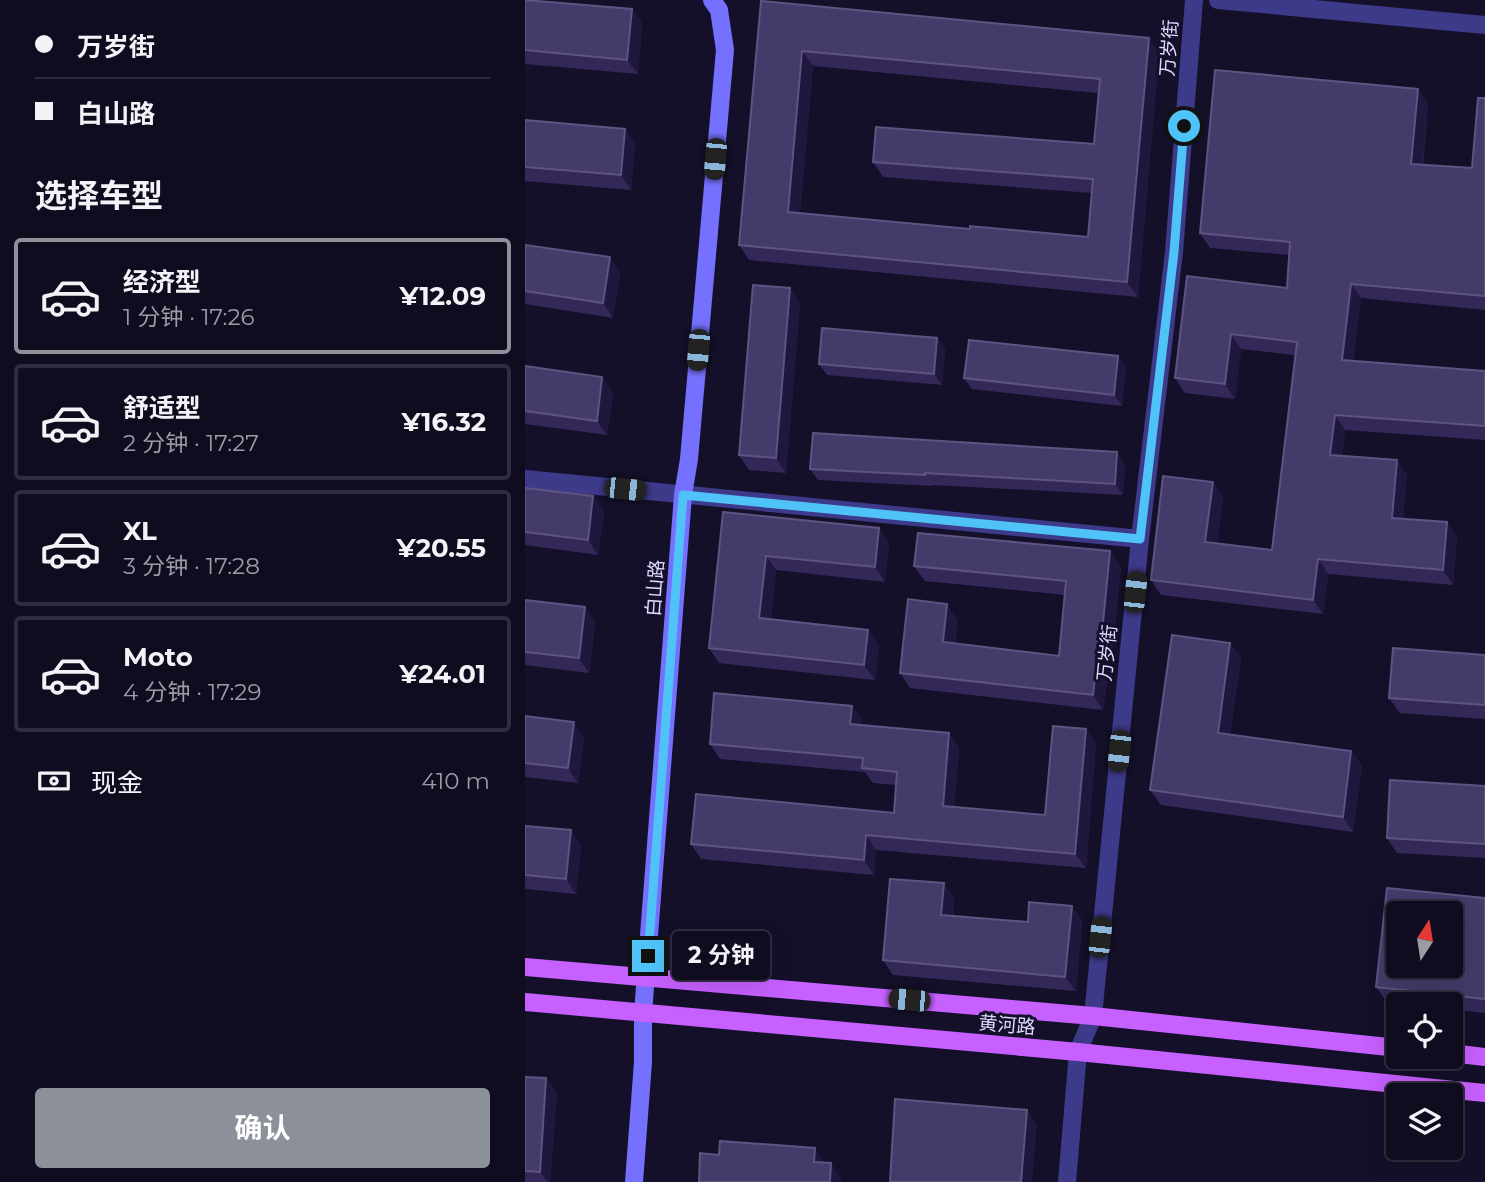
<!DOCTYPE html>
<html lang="zh">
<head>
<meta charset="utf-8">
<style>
  :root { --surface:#100c20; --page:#191529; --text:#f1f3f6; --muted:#9c9ba5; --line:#302c3e; --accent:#8c9099 }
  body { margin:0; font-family:Montserrat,"Noto Sans SC",sans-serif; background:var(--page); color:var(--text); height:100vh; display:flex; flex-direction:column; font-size:26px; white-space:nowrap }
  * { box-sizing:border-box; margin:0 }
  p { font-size:23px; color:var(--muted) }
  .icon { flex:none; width:38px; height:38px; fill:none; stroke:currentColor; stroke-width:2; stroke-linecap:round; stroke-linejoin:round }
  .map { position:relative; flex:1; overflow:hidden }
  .side { display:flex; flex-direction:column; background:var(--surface); width:525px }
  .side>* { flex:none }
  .banner { display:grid; align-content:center; height:154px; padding:0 35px; background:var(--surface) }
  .needle { width:46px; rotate:12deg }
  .buttons { position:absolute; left:861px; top:901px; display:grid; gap:14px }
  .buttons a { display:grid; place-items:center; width:77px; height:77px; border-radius:7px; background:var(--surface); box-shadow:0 7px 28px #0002,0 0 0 2px var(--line); font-size:35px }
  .end { position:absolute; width:32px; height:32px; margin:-16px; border:9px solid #4fc3f7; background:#111; box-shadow:0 0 0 4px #111 }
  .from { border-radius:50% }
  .bubble { position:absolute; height:49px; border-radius:7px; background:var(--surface); box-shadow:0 7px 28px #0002,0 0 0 2px var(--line); font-size:23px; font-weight:700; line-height:49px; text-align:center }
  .car { position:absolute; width:21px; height:42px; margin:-21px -10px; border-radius:9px; box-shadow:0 0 5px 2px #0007; background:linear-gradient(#222 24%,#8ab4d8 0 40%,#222 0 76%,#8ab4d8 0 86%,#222 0) }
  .banner b { display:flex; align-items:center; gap:24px; height:66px; font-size:26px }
  .banner b+b { border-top:2px solid var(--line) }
  .banner i { width:18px; height:18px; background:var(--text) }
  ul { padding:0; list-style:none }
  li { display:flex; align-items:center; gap:21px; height:116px; margin:0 14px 10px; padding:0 21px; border:4px solid var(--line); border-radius:7px }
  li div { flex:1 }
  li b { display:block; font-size:26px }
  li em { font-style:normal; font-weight:700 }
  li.on { border-color:var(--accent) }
  li>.icon { width:63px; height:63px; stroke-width:1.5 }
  h2 { padding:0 35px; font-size:32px; line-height:84px }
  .pay { display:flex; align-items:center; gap:18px; height:77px; padding:0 35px; font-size:26px }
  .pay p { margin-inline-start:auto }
  .primary-button { display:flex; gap:14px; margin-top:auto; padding:14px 35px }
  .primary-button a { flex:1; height:80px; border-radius:7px; background:var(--accent); color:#fff; font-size:28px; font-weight:700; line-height:80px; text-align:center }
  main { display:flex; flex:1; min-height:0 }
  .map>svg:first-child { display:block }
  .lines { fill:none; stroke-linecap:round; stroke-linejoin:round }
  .minor { stroke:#3e3a8a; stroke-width:18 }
  .tertiary { stroke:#3e3a8a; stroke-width:18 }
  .secondary { stroke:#7670ff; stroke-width:18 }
  .primary { stroke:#c660ff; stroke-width:18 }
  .wall { fill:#332858; fill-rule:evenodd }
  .shaded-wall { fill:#1f173e }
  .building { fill:#453b6a; stroke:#5d5481; stroke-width:2; fill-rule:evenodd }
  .route { stroke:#4fc3f7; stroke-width:9 }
  .labels { text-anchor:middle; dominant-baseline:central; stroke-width:6; stroke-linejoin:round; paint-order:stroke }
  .street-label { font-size:19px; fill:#ded9ff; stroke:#15102a }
</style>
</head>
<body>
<main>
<section class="side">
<div class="banner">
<b><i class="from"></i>万岁街</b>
<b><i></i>白山路</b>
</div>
<h2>选择车型</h2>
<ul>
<li class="on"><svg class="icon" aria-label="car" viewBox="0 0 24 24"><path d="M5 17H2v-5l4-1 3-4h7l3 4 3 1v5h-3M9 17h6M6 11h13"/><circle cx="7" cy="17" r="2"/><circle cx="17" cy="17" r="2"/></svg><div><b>经济型</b><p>1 分钟 · 17:26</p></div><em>¥12.09</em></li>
<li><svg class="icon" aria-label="car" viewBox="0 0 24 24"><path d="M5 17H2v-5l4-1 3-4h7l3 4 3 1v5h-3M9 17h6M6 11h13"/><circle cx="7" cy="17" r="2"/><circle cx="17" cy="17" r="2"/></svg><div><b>舒适型</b><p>2 分钟 · 17:27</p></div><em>¥16.32</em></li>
<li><svg class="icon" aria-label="car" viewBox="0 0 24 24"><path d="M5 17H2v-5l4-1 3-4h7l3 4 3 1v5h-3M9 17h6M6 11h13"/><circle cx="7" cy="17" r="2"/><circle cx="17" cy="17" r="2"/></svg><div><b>XL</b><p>3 分钟 · 17:28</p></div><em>¥20.55</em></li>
<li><svg class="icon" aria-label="car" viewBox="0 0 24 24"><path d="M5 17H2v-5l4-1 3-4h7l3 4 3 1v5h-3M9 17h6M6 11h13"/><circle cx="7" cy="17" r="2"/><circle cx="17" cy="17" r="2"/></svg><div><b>Moto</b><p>4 分钟 · 17:29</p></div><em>¥24.01</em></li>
</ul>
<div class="pay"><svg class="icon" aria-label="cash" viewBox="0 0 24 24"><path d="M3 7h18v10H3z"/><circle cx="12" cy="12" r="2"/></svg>现金<p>410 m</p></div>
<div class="primary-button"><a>确认</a></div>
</section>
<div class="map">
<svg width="960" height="1182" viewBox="0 0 960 1182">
  <rect width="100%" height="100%" fill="#15102a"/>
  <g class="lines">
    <path class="minor" d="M0,479L615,539"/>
    <path class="tertiary" d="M693,0L960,25
      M542,1182L553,1052L568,1016L615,539L649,252L669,0"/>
    <path class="secondary" d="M109,1182L118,1062V1013L158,495L164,459L200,50L194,10L187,0"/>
    <path class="primary" d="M0,967L568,1016L873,1048
      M0,1002L553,1052L960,1093
      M926,1053L960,1057"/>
  </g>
  <path class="wall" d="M0,0L107,9L117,24L113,74L0,64Z
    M236,1L634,53L613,297L224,260L214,245ZM288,66L573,93L569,144L348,162L358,177L567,193L563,237L445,229L275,213Z
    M893,89L903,104L898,165L947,168L960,98V310L836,298L828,361L960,371V440L820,430L817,455L872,460L882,475L878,519L922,522L932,537L928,585L803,574L798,614L636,595L626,580L698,496L692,543L747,550L770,355L716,349L710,399L660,393L650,378L762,288L764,255L685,248L675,233Z
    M0,120L110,143L106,190L0,181Z
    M0,245L95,272L88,318L0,304Z
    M265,288L275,303L261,473L224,470L214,455Z
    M412,338L420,349L417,385L302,375L294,364Z
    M593,356L601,368L597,406L447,389L439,378Z
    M0,366L77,377L88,392L82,435L0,424Z
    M600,464L598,495L408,485V486L293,480L285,469Z
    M0,488L68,496L79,511L73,555L0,545Z
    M198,512L354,528L364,543L360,582L251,570L246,620L343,630L354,645L350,680L194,663L184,648Z
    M389,566H596L588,648H586L578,710L385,688L375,673L432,619L430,644L534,656L540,595L400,581Z
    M0,600L70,622L64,673L0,665Z
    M705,643L716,658L705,735L826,751L837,766L828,832L636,805L625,790Z
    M960,655V719L875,713L864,698Z
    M327,706L337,720L336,725L424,733L434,748L429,807L520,815L561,729L571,743L561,868L351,850L349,875L176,859L166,844L369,813L371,785L348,783L340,772L195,759L185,744Z
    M0,716L59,737L53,783L0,777Z
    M960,786V858L872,853L862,838Z
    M0,826L56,845L51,894L0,889Z
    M429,898L428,916L503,922L557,920L551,991L368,975L358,960Z
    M960,898V1013L926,1009V1004H885L862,1002L851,987Z
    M0,1077L21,1078L32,1093L25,1182H0Z"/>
  <path class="shaded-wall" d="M107,9L117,24L113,74L102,60Z
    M624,38L634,53L613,297L602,282Z
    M277,51L288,66L274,227L263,212Z
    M893,89L903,104L896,178L886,164Z
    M100,129L110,143L106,190L96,175Z
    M85,257L95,272L88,318L78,303Z
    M826,284L836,298L827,375L817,360Z
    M265,288L275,303L261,473L251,458Z
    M706,334L716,349L710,399L700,384Z
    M412,338L420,349L417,385L409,374Z
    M593,356L601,368L597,406L589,395Z
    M77,377L88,392L82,435L72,421Z
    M810,415L820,430L816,469L805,455Z
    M592,452L600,464L598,495L590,484Z
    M872,460L882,475L877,532L867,518Z
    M688,482L698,496L691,557L680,542Z
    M68,496L79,511L73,555L63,540Z
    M922,522L932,537L928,585L918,570Z
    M354,528L364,543L360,582L350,567Z
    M585,551L596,566L588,648L577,633Z
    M241,556L251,570L245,633L234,618Z
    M793,559L803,574L798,614L788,600Z
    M422,604L432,619L428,657L418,642Z
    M60,607L70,622L64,673L54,658Z
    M343,630L354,645L350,680L339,665Z
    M575,633L586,648L578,710L568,695Z
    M705,643L716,658L703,748L693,733Z
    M327,706L337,720L335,738L325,724Z
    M49,722L59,737L53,783L43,768Z
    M561,729L571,743L561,868L550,854Z
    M424,733L434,748L428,821L418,806Z
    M826,751L837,766L828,832L818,817Z
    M46,830L56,845L51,894L41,879Z
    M341,835L351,850L349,875L339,860Z
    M419,883L429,898L426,929L416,915Z
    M547,906L557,920L551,991L540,977Z
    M21,1078L32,1093L25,1182H22L15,1172Z
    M502,1110L512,1125L507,1182H496Z
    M290,1148L300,1163L289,1162Z
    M306,1163L316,1178V1182H305Z"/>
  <path class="building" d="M0,0L107,9L102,60L0,50Z
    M236,1L624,38L602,282L214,245ZM277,51L575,79L569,144L351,127L348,162L568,179L563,237L445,226V229L263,212Z
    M690,70L893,89L886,164L947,168L953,98H960V296L826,284L817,360L960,371V426L810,415L805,455L872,460L867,518L922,522L918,570L793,559L788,600L626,580L638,476L688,482L680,542L747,550L772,342L706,334L700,384L650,378L662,276L762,288L765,242L675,233Z
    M0,120L100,129L96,175L0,167Z
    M0,245L85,257L78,303L0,291Z
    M228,285L265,288L251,458L214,455Z
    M297,328L412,338L409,374L294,364Z
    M444,340L593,356L589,395L439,378Z
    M0,366L77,377L72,421L0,411Z
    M288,433L592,452L590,484L400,473V475L285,469Z
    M0,488L68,496L63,540L0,532Z
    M198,512L354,528L350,567L241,556L234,618L343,630L339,665L184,648Z
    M393,533L585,551L577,633H575L568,695L375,673L383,599L422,604L418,642L534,656L541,581L389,566Z
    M0,600L60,607L54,658L0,652Z
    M647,635L705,643L693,733L826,751L818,817L625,790Z
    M868,648L960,655V705L864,698Z
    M189,693L327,706L325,724L424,733L418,806L520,815L528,726L561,729L550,854L341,835L339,860L166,844L171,794L369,813L372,772L337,768L338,758L185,744Z
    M0,716L49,722L43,768L0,763Z
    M865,780L960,786V844L862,838Z
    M0,826L46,830L41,879L0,875Z
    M365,879L419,883L416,915L503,922L504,902L547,906L540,977L358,960Z
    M862,888L960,898V999L851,987ZM873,914H926V966H873Z
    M0,1077L21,1078L15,1172L0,1171Z
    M370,1099L502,1110L496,1182H365Z
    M195,1141L290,1148L289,1162L306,1163L305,1182H174L175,1153L194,1155Z"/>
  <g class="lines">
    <path class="route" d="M123,956L158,495L615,539L649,252L659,126"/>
  </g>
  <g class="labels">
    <g class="street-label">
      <text transform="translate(644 48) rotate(-86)">万岁街</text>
      <text transform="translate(130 588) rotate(-86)">白山路</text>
      <text transform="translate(582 653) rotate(-84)">万岁街</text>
      <text transform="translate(482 1025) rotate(5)">黄河路</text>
    </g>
  </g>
</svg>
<div class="buttons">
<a><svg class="needle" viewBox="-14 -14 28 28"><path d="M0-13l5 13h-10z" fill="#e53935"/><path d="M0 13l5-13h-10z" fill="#9c9ba5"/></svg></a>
<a><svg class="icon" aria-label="locate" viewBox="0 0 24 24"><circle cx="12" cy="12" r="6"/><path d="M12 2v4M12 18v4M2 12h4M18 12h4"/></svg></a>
<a><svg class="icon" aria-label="layers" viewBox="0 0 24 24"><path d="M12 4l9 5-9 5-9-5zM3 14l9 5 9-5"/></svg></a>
</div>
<i class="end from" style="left:659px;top:126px"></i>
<i class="end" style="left:123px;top:956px"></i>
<div class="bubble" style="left:147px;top:931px;width:98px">2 分钟</div>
<i class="car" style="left:190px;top:159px;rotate:185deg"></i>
<i class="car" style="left:173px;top:350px;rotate:185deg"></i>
<i class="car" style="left:100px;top:489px;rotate:96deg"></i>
<i class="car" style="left:610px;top:592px;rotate:6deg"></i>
<i class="car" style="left:594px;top:751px;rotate:186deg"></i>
<i class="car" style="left:575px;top:937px;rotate:6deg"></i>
<i class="car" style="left:384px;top:1000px;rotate:275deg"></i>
</div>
</main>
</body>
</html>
